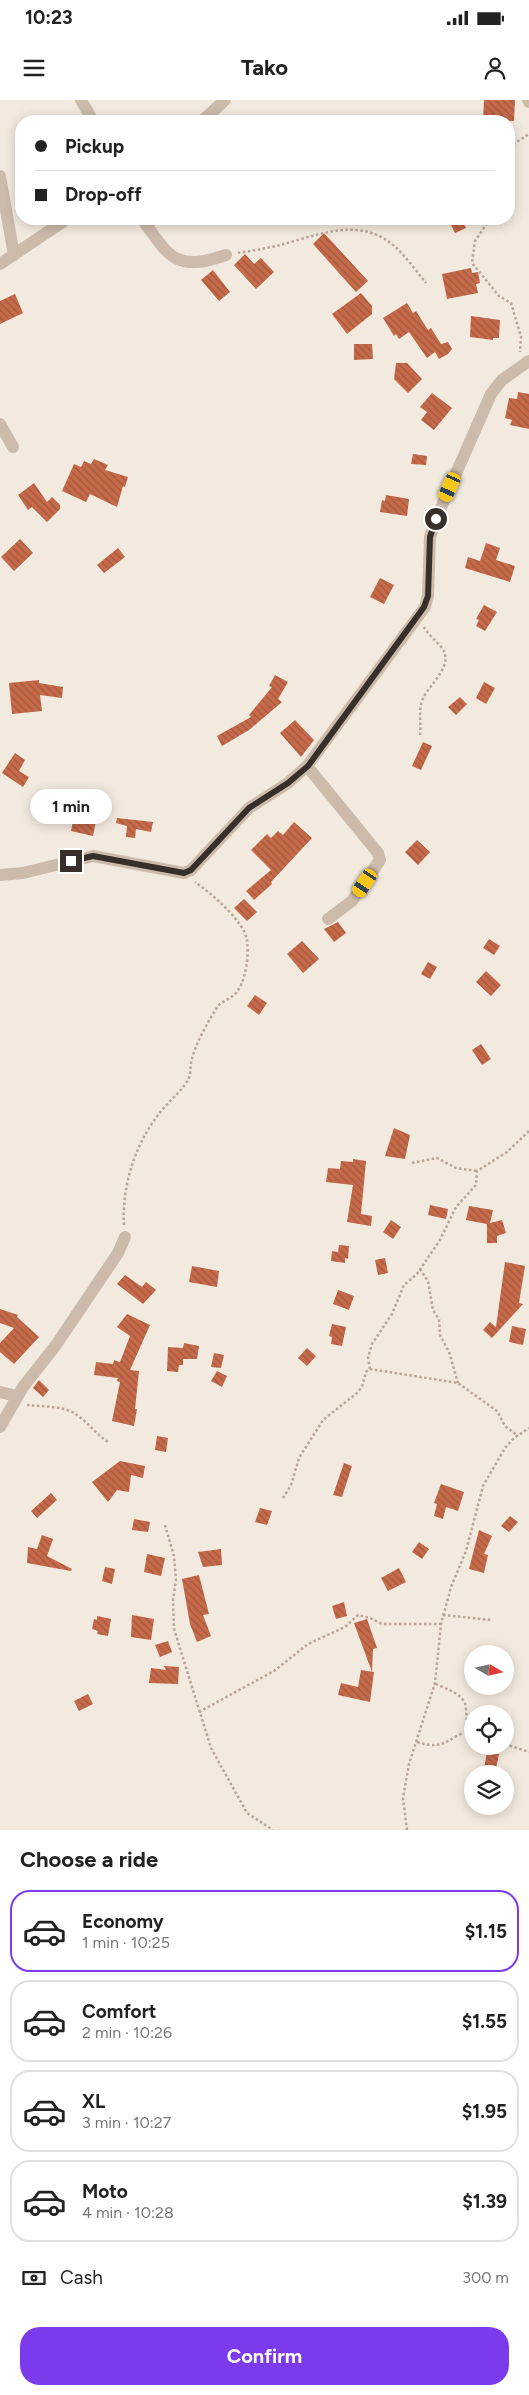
<!DOCTYPE html>
<html lang="en">
<head>
<meta charset="utf-8">
<style>
  :root { --surface:#fff; --page:#f2f2f2; --text:#222; --muted:#767676; --line:#e0e0e0; --accent:#7c3aed }
  body { margin:0; font-family:Figtree,sans-serif; background:var(--page); color:var(--text); height:100vh; display:flex; flex-direction:column; font-size:19px; white-space:nowrap }
  * { box-sizing:border-box; margin:0 }
  p { font-size:16px; color:var(--muted) }
  .icon { flex:none; width:28px; height:28px; fill:none; stroke:currentColor; stroke-width:2; stroke-linecap:round; stroke-linejoin:round }
  .map { position:relative; height:1730px; overflow:hidden }
  .panel { display:flex; flex-direction:column; background:var(--surface); flex:1 }
  .panel>* { flex:none }
  .top-card { position:absolute; left:15px; top:15px; width:500px; height:110px; border-radius:20px; box-shadow:0 2px 12px #0003; display:grid; align-content:center; height:110px; padding:0 20px; background:var(--surface) }
  .needle { width:32px; rotate:99deg }
  .fabs { position:absolute; left:464px; top:1545px; display:grid; gap:10px }
  .fabs a { display:grid; place-items:center; width:50px; height:50px; border-radius:50%; background:var(--surface); box-shadow:0 2px 12px #0003; font-size:25px }
  .end { position:absolute; width:22px; height:22px; margin:-11px; border:6px solid #392f2a; background:#fff; box-shadow:0 0 0 2px #fff }
  .from { border-radius:50% }
  .bubble { position:absolute; height:35px; border-radius:18px; background:var(--surface); box-shadow:0 2px 12px #0003; font-size:16px; font-weight:700; line-height:35px; text-align:center }
  .car { position:absolute; width:15px; height:30px; margin:-15px -8px; border-radius:6px; box-shadow:0 0 4px 1px #0007; background:linear-gradient(#f5c518 24%,#345 0 40%,#f5c518 0 76%,#345 0 86%,#f5c518 0) }
  .top-card b { display:flex; align-items:center; gap:18px; height:48px; font-size:19px }
  .top-card b+b { border-top:1px solid var(--line) }
  .top-card i { width:12px; height:12px; background:var(--text) }
  ul { padding:0; list-style:none }
  li { display:flex; align-items:center; gap:15px; height:82px; margin:0 10px 8px; padding:0 10px; border:2px solid var(--line); border-radius:20px }
  li div { flex:1 }
  li b { display:block; font-size:19px }
  li em { font-style:normal; font-weight:700 }
  li.current { border-color:var(--accent) }
  li>.icon { width:45px; height:45px; stroke-width:1.5 }
  h2 { padding:0 20px; font-size:22px; line-height:60px }
  .pay { display:flex; align-items:center; gap:12px; height:55px; padding:0 20px; font-size:19px }
  .pay p { margin-inline-start:auto }
  .action { display:flex; gap:10px; margin-top:auto; padding:10px 20px }
  .action a { flex:1; height:58px; border-radius:20px; background:var(--accent); color:#fff; font-size:20px; font-weight:700; line-height:58px; text-align:center }
  .status { display:flex; justify-content:space-between; align-items:center; height:35px; padding:0 25px; background:var(--surface); direction:ltr }
  .status svg { height:14px; fill:currentColor }
  header { display:flex; justify-content:space-between; align-items:center; height:65px; padding:0 20px; background:var(--surface); font-size:22px; font-weight:700 }
  .map>svg:first-child { display:block }
  .building { fill:url(#building-back-hatch) }
  .lines { fill:none; stroke-linecap:round; stroke-linejoin:round }
  .path { stroke:#b8a495; stroke-width:2.5; stroke-dasharray:2.5 2.5; stroke-linecap:butt }
  .street { stroke:#ccbaab; stroke-width:12 }
  .route { stroke:#392f2a; stroke-width:6 }
</style>
</head>
<body>
<div class="status"><b>10:23</b><svg viewBox="0 0 49 12"><path d="M0 12V9h3v3zM5 12V6h3v6zM10 12V3h3v9zM15 12V0h3v12zM26 1h20v11H26zM47 4h2v5h-2z"/></svg></div>
<header><svg class="icon" aria-label="menu" viewBox="0 0 24 24"><path d="M4 6h16M4 12h16M4 18h16"/></svg>Tako<svg class="icon" aria-label="person" viewBox="0 0 24 24"><circle cx="12" cy="8" r="4"/><path d="M4 21q1-7 8-7t8 7"/></svg></header>
<div class="map">
<svg width="529" height="1730" viewBox="0 0 529 1730">
  <defs>
    <pattern id="building-back-hatch" width="6" height="6" patternUnits="userSpaceOnUse" patternTransform="scale(1.25)"><rect width="6" height="6" fill="#c66a4a"/><path d="M-1 5l2 2M0 0l6 6M5-1l2 2" fill="none" stroke="#a2583e"/></pattern>
  </defs>
  <rect width="100%" height="100%" fill="#f3eadf"/>
  <path class="building" d="M484,0H515L514,21H483Z
    M448,119H461L466,128L455,133Z
    M324,133L368,181L356,192L313,144Z
    M245,154L254,164L261,158L274,172L256,189L234,165Z
    M471,168L472,173L478,172L480,183L476,184L478,193L447,199L442,174Z
    M213,170L230,192L219,201L201,180Z
    M361,193L372,206V214L347,234L332,214Z
    M15,194L23,213L0,224V201Z
    M407,203L413,213L416,211L428,230L431,228L441,244L448,242L452,249L448,254L439,259L435,252L427,258L409,232L399,239L396,234L394,236L383,218Z
    M471,216L500,220L499,238H493V240L470,237Z
    M354,244H372L373,259L354,260Z
    M396,263H407L422,279L408,293L394,279Z
    M518,292L529,294V329L510,325L512,320L505,318L509,298L517,299Z
    M432,293L452,308L434,330L421,320L427,312L420,307Z
    M413,354L427,356L426,365L411,364Z
    M94,359L108,365L105,370L128,377L125,387L123,386L117,407L90,394L86,402L62,391L74,364L81,367L84,361L91,364Z
    M34,383L47,402L52,397L60,405V409L47,422L32,407L28,410L18,395Z
    M386,395L409,399L407,416L380,412L382,400L385,401Z
    M20,439L33,453L14,471L1,457Z
    M486,443L500,448L496,460L515,466L510,482L465,468L468,457L480,461Z
    M118,448L125,457L104,473L97,465Z
    M380,478L394,485L384,504L370,497Z
    M484,505L497,512L485,531L476,526L479,520L476,519Z
    M275,575L288,582L278,599L282,602L249,630L222,646L217,636L251,617L249,615L272,587L269,586Z
    M39,580V583L63,587L62,598L40,595L42,611L12,614L9,583Z
    M484,582L495,588L486,604L476,598Z
    M460,597L467,604L456,615L448,607Z
    M295,620L314,640L301,657L280,633Z
    M423,642L432,646L421,670L412,666Z
    M15,653L25,660L19,671L29,677L23,687L2,673Z
    M75,711L97,716L93,736L71,731Z
    M117,718L153,722L151,732L136,729L135,738L126,737L127,726L116,723Z
    M294,722L312,738L271,782L272,784L254,800L246,791L271,770L251,750L267,734L271,738L278,731L283,735Z
    M417,740L430,752L418,765L405,752Z
    M244,799L257,812L247,821L234,808Z
    M338,822L346,833L334,842L324,829Z
    M489,839L500,846L494,855L483,848Z
    M302,841L319,859L303,873L287,854Z
    M428,862L437,867L430,879L421,874Z
    M486,871L501,885L491,896L476,882Z
    M255,895L267,903L259,915L247,906Z
    M481,944L491,959L482,965L472,950Z
    M394,1028L410,1035L405,1059L385,1056Z
    M353,1059L366,1061L361,1114L372,1116L371,1126L347,1122L353,1085L326,1082L328,1068L340,1069L341,1061L353,1062Z
    M430,1105L448,1109L446,1119L428,1115Z
    M469,1106L493,1110L490,1123L502,1120L506,1133L497,1136V1143H487V1124L466,1120Z
    M391,1120L401,1127L393,1139L383,1132Z
    M339,1145L349,1146L348,1159L345,1158V1163L331,1161L332,1151L338,1152Z
    M385,1158L388,1173L378,1175L375,1160Z
    M505,1162L525,1166L519,1203L523,1204L492,1238L483,1230L490,1222L496,1227Z
    M192,1166L219,1171L217,1187L189,1182Z
    M125,1175L142,1187L146,1182L156,1190L143,1204L117,1184Z
    M338,1190L354,1196L349,1210L333,1204Z
    M0,1209L18,1215L17,1217L39,1237L14,1264L0,1252V1243L14,1228L0,1223Z
    M127,1214L150,1225L130,1270L139,1271L135,1309H137L134,1326L112,1321L120,1282L117,1281L118,1278L94,1275L96,1262L113,1264L114,1260L120,1262L130,1236L117,1227Z
    M332,1224L346,1227L342,1246L331,1244L332,1237L329,1236Z
    M512,1226L526,1229L523,1245L509,1242Z
    M184,1243L199,1246L197,1259H183V1265H179L178,1272L167,1271L168,1247L183,1248Z
    M307,1248L316,1256L307,1266L298,1258Z
    M214,1253L224,1255L221,1268L211,1267Z
    M217,1271L227,1276L222,1287L211,1281Z
    M39,1280L49,1290L43,1297L33,1288Z
    M157,1336L168,1338L166,1352L155,1350Z
    M120,1361L145,1366L143,1378L131,1375L129,1392L117,1390L108,1402L92,1382Z
    M344,1363L352,1366L342,1397L333,1395Z
    M441,1384L464,1392L458,1411L446,1407L443,1419L434,1416L437,1404L434,1403Z
    M51,1393L57,1400L37,1418L31,1411Z
    M260,1408L272,1411L267,1425L255,1422Z
    M510,1416L518,1422L509,1432L501,1426Z
    M134,1419L150,1422L148,1432L132,1430Z
    M479,1430L492,1436L484,1454L488,1455L484,1473L469,1469Z
    M42,1435L53,1439L47,1456L72,1469L71,1471L27,1463L28,1447L37,1449Z
    M419,1442L429,1449L422,1459L412,1452Z
    M221,1449L222,1465L203,1467L198,1452Z
    M147,1454L165,1458L161,1476L144,1472Z
    M105,1467L115,1469L112,1484L102,1481Z
    M399,1468L406,1482L388,1491L381,1478Z
    M199,1475L209,1514L203,1515L211,1536L197,1542L190,1524L182,1479Z
    M344,1502L347,1516L336,1519L332,1506Z
    M132,1515L154,1519L151,1540L131,1537Z
    M97,1516L111,1519L108,1536L97,1534L98,1531L92,1529L94,1519L97,1520Z
    M367,1519L377,1548L373,1549L372,1572L354,1523Z
    M168,1541L172,1552L160,1557L155,1545Z
    M164,1566L179,1567L178,1584L149,1583L151,1568L166,1570Z
    M361,1570L374,1572L370,1602L338,1595L341,1583L358,1587Z
    M88,1594L93,1604L79,1611L74,1601Z
    M487,1652L499,1654L495,1674H483Z"/>
  <g class="lines">
    <path class="path" d="M509,47L529,34
      M490,119L475,141L472,163L499,196L511,203L521,237L520,252
      M238,153C250,151 263,149 276,146C314,137 357,115 393,145C406,156 416,171 426,183
      M420,635C421,625 419,614 421,604C425,587 452,570 444,551C440,544 429,536 424,527
      M412,1063L437,1058L456,1068L477,1071
      M124,1125C122,1086 134,1047 158,1015C167,1002 182,992 189,978C191,972 190,965 192,959C194,947 211,915 219,905C223,901 230,899 235,894C246,882 249,857 247,840C244,821 211,793 195,782
      M420,1169L428,1181L433,1210L439,1219L440,1235L449,1252L458,1283
      M370,1269L368,1257L372,1244L392,1214L404,1185L417,1174L440,1140L456,1107L476,1085L477,1071L507,1052L529,1031
      M27,1305C43,1307 64,1305 77,1315C89,1323 97,1336 110,1343
      M283,1398L291,1385L299,1358L323,1320L357,1293L362,1287L366,1272L370,1269L458,1283L497,1311L505,1326L518,1336
      M165,1425L174,1456L176,1480L173,1500L174,1529L211,1648L247,1713L273,1730
      M443,1515L491,1520
      M436,1584C446,1589 465,1594 466,1608C467,1618 465,1622 472,1631
      M199,1612L274,1571L308,1544L345,1527L358,1515L370,1518L382,1524H441
      M417,1642C449,1652 448,1634 472,1631
      M505,1644L529,1652
      M407,1730L403,1698L409,1664L435,1583L441,1524L451,1487L466,1451L483,1386L505,1348L514,1338L529,1328"/>
    <path class="street" d="M81,0L93,21
      M528,0L529,2
      M202,21L225,0
      M0,76L14,155
      M142,119C170,158 176,172 226,155
      M0,164L67,119
      M0,324L13,347
      M307,666L378,753L380,760L352,801L328,819
      M0,775L23,773L93,756L184,773L191,770L249,708L288,683L307,666L425,507L428,496L430,437L436,419L491,294L502,280L529,261
      M0,1292L17,1296
      M0,1327L23,1287L56,1245L118,1153L125,1137"/>
  </g>
  <g class="lines">
    <path class="route" d="M71,761L93,756L184,773L191,770L249,708L288,683L308,666L424,507L428,496L430,437L436,419"/>
  </g>
</svg>
<div class="fabs">
<a><svg class="needle" viewBox="-14 -14 28 28"><path d="M0-13l5 13h-10z" fill="#e53935"/><path d="M0 13l5-13h-10z" fill="#767676"/></svg></a>
<a><svg class="icon" aria-label="locate" viewBox="0 0 24 24"><circle cx="12" cy="12" r="6"/><path d="M12 2v4M12 18v4M2 12h4M18 12h4"/></svg></a>
<a><svg class="icon" aria-label="layers" viewBox="0 0 24 24"><path d="M12 4l9 5-9 5-9-5zM3 14l9 5 9-5"/></svg></a>
</div>
<i class="end from" style="left:436px;top:419px"></i>
<i class="end" style="left:71px;top:761px"></i>
<div class="bubble" style="left:30px;top:689px;width:82px">1 min</div>
<i class="car" style="left:450px;top:387px;rotate:204deg"></i>
<i class="car" style="left:365px;top:783px;rotate:214deg"></i>
<div class="top-card">
<b><i class="from"></i>Pickup</b>
<b><i></i>Drop-off</b>
</div>
</div>
<section class="panel">
<h2>Choose a ride</h2>
<ul>
<li class="current"><svg class="icon" aria-label="car" viewBox="0 0 24 24"><path d="M5 17H2v-5l4-1 3-4h7l3 4 3 1v5h-3M9 17h6M6 11h13"/><circle cx="7" cy="17" r="2"/><circle cx="17" cy="17" r="2"/></svg><div><b>Economy</b><p>1 min · 10:25</p></div><em>$1.15</em></li>
<li><svg class="icon" aria-label="car" viewBox="0 0 24 24"><path d="M5 17H2v-5l4-1 3-4h7l3 4 3 1v5h-3M9 17h6M6 11h13"/><circle cx="7" cy="17" r="2"/><circle cx="17" cy="17" r="2"/></svg><div><b>Comfort</b><p>2 min · 10:26</p></div><em>$1.55</em></li>
<li><svg class="icon" aria-label="car" viewBox="0 0 24 24"><path d="M5 17H2v-5l4-1 3-4h7l3 4 3 1v5h-3M9 17h6M6 11h13"/><circle cx="7" cy="17" r="2"/><circle cx="17" cy="17" r="2"/></svg><div><b>XL</b><p>3 min · 10:27</p></div><em>$1.95</em></li>
<li><svg class="icon" aria-label="car" viewBox="0 0 24 24"><path d="M5 17H2v-5l4-1 3-4h7l3 4 3 1v5h-3M9 17h6M6 11h13"/><circle cx="7" cy="17" r="2"/><circle cx="17" cy="17" r="2"/></svg><div><b>Moto</b><p>4 min · 10:28</p></div><em>$1.39</em></li>
</ul>
<div class="pay"><svg class="icon" aria-label="cash" viewBox="0 0 24 24"><path d="M3 7h18v10H3z"/><circle cx="12" cy="12" r="2"/></svg>Cash<p>300 m</p></div>
<div class="action"><a>Confirm</a></div>
</section>
</body>
</html>
